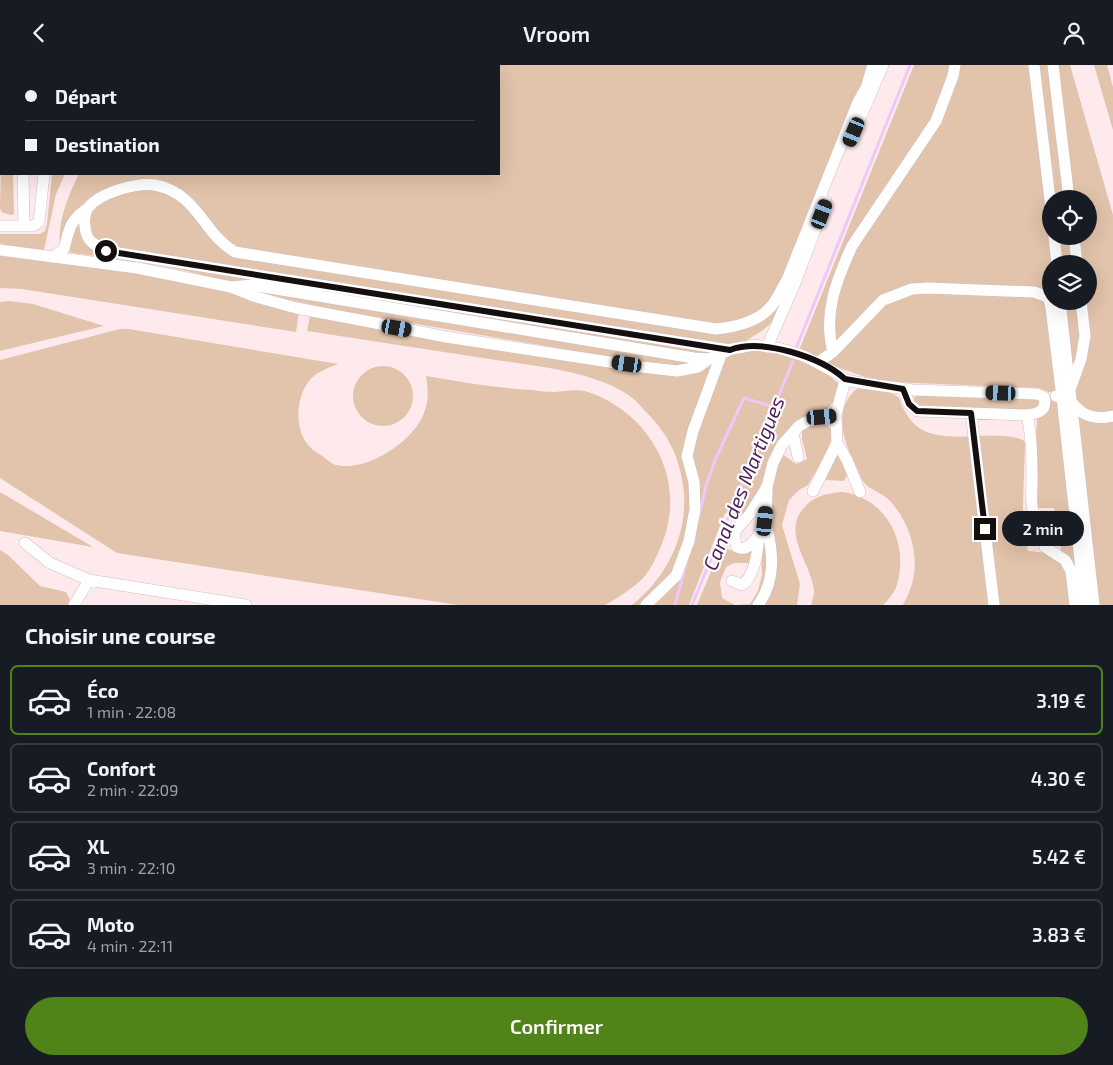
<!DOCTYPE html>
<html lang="fr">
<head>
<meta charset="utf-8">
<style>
  :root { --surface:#171b24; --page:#242831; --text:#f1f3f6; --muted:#9ea1a6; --line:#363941; --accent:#508318 }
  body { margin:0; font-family:"Exo 2",sans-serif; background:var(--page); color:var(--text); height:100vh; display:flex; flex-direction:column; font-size:19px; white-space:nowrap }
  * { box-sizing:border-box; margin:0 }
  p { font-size:16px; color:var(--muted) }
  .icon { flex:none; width:28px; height:28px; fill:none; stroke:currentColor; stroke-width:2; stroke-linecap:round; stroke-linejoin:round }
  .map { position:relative; height:540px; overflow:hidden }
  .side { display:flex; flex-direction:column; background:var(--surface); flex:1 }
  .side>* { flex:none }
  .hud { position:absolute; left:0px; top:0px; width:500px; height:110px; box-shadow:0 5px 20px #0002; display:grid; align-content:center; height:110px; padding:0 25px; background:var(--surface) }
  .fabs { position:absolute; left:1042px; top:125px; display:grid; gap:10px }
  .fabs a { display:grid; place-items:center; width:55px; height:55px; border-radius:50%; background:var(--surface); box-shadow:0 5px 20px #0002; font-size:25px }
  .end { position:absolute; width:22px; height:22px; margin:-11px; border:6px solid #140e0f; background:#fff; box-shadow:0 0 0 2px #fff }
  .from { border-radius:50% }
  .bubble { position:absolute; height:35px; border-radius:18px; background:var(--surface); box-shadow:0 5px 20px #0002; font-size:16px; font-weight:600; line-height:35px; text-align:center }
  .car { position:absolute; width:15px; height:30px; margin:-15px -8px; border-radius:6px; box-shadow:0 0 4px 1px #0007; background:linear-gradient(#222 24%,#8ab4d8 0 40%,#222 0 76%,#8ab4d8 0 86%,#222 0) }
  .hud b { display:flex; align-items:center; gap:18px; height:48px; font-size:19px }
  .hud b+b { border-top:1px solid var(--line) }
  .hud i { width:12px; height:12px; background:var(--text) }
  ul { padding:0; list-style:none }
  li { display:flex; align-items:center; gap:15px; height:70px; margin:0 10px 8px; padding:0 15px; border:2px solid var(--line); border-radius:8px }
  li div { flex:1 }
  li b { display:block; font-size:19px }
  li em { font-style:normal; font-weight:600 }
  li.on { border-color:var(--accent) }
  li>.icon { width:45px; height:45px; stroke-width:1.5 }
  h2 { padding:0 25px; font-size:22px; line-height:60px }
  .primary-button { display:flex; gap:10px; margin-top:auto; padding:10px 25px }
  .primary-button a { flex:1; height:58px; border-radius:30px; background:var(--accent); color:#fff; font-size:20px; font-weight:600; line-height:58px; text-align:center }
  header { display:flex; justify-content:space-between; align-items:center; height:65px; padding:0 25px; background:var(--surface); font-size:22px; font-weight:600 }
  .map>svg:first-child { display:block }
  .green { fill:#e2c3ab }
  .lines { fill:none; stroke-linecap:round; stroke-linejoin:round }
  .stream { stroke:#efc8fa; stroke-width:3 }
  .minor-casing { stroke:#d3bfc2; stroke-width:12 }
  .minor { stroke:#fff; stroke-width:11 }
  .route { stroke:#140e0f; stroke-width:6 }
  .labels { text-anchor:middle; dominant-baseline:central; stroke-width:4.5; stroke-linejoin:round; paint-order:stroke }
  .water-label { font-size:20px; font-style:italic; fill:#4d1e59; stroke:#fdfdfd }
</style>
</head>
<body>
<header><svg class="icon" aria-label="back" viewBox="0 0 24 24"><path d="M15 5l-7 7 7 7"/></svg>Vroom<svg class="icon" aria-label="person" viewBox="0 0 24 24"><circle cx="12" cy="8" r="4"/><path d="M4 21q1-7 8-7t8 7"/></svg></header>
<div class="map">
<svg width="1113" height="540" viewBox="0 0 1113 540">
  <rect width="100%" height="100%" fill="#fee9ec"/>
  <path class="green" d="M125,0H364L124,1Z
    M415,0H867L860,25L774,256L763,265L744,277L697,296L682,301H662L341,246L267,230L195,208L144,197L72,188L60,183C57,158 68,130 79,109H499V1H409Z
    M914,0H1029L1053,199H1051V236L1058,330L1038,323L891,317L865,312L829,299L800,283Z
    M1038,0H1070L1113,150V540H1097L1065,236H1089V199H1063L1059,171H1089V134H1055Z
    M1094,0H1107L1113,22V65Z
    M1,94V109H13L14,149L12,150L3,148L0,144Z
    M52,109H65L56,129L44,185L3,181L0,178V169H40L45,166L47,159Z
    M0,189L120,204L201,220L299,248L296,267L22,224L0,223Z
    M9,236L33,239L104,261L0,286V237Z
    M310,251L672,311H685L700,306L732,289L749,285L777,286L823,306L838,318C838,332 832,343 819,349L771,396L760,422L743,452L725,448L689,540H632C666,513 687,472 684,428C681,396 670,371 647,348C642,343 637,336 631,332C596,305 526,300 483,293C424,284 366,275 307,266Z
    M120,264H129L338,299C328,303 316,307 309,316C295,334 294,367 311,383C315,387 320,389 324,392C326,394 330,397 333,399C364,410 417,375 425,345C429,334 428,323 426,311C461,317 496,323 531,325C539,326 547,327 554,327C568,326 578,323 591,328C653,351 688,418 661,481C657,491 652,502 645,511C634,523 619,532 605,540H458L117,488L0,413V295Z
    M353 331a30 30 0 1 1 60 0a30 30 0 1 1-60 0Z
    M858,323C868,324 892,325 899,333C901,336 901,340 903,343C908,353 917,364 927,367C955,378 994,364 1023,375L1025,378L1023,439V459L1028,486L1046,488L1061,486L1054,443H1037L1033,439L1037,354C1048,351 1050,342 1049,332L1060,337L1083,540H903C907,532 911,524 913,515C919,488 909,457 891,437C884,429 874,426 866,420C862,416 859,408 857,403C844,379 831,343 858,323Z
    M915,330L1040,334V342L1032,345L921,341L916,339L914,335Z
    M813,358C823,358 829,358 833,368L828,385L808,420L799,425L789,435L782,460L800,519L797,540H736L750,539L758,526L762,510L761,478L770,424L782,389L796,399L807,394L802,374V366Z
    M836,386L848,408L844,416L826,415L825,411Z
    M0,427L93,482L0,466Z
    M841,427C879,431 903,465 900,503C898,520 896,528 883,540H811C812,535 815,529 814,525C811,498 782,469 803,444C813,431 825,429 841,427Z
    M723,478L725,479L729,485L740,487L752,485L749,498H734L726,502L720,517L722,533L735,540H697Z
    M0,485L8,490L40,521L66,527L70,534L68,540H0Z"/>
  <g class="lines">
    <path class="stream" d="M797,281L910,0
      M698,455L706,421L715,395L744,333L774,342
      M675,540L686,499
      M692,540L793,296"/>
    <defs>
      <path id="minor" d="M20,0V1
        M46,0V1
        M71,0V1
        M99,0L100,1
        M1034,0L1051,143
        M1053,0L1069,134
        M117,1L118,0
        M867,30L866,23L873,0
        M852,72L883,0
        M23,109L24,161
        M0,161H33L39,157L44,109
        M1054,171L1057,199
        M1074,171L1077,199
        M0,185L137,203L231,222L252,220L694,293L709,294L732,284L754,280L778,283L804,291L840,310L845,315L862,318L913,325L1037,329L1044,332C1048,346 1037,349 1026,350L917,346L909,339L903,324
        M52,192L64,184C69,164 70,155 88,143
        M233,223L253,231L296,243L365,256L446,272L642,302L677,306L698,302L709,294
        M1060,236L1094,540
        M767,282L795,218L826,136
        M730,285L106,186C101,184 96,181 93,178C88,175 85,167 85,161C84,155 84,149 88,143C99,128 137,117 155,120C199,129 202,168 235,187L716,264C736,262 760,257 773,239C778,232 782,223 787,215L858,37L866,23
        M833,287C823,249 836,216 852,181L936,56L953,11L955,0
        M817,298L833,287L883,235L912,224L928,223L1034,227L1048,232L1051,242L1062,333
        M1071,322L1081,294L1085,271L1081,236
        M1056,331L1062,333L1085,540
        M1071,336C1081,351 1096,355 1113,351
        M971,348L994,540
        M1027,350C1032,372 1032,395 1032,417C1032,428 1030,438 1034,449L1041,451L1045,482L1065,495L1071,506L1075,540
        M793,368L798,392
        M837,378L836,349L845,315
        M767,422C767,442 767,466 751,479C746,484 743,484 737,482L734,473L736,465L750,449L767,422L773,398L782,380L799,361L806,357L821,352L836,351
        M813,426L837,378L847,395L860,427
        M25,478L50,498L89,515L246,540
        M732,516L742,520C755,511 758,485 759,470
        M74,540L89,515
        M646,540L676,511L689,476L695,444L694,417L687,391L693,366L721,290
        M758,540C777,514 773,484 765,456"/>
    </defs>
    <use href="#minor" class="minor-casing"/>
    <use href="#minor" class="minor"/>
  </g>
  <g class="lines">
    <path class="route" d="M106,186L730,285C762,273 821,292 845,314L903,324L909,339L917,346L971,348L985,464"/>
  </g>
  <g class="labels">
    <g class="water-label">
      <text transform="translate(743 418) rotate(-68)">Canal des Martigues</text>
    </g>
  </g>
</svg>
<div class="fabs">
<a><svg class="icon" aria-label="locate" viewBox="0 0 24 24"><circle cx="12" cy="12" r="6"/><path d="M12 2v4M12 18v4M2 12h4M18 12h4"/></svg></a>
<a><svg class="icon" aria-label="layers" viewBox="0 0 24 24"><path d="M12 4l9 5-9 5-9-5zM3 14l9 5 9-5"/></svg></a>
</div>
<i class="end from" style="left:106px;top:186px"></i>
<i class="end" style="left:985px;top:464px"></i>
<div class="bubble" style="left:1002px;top:446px;width:82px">2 min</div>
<i class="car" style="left:854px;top:67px;rotate:203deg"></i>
<i class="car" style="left:822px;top:149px;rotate:21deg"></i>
<i class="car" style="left:397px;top:263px;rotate:100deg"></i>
<i class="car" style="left:627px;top:299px;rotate:279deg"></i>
<i class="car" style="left:1001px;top:328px;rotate:272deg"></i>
<i class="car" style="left:822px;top:352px;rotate:85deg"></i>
<i class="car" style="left:765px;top:456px;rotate:6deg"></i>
<div class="hud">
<b><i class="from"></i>Départ</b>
<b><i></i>Destination</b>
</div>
</div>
<section class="side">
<h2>Choisir une course</h2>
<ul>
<li class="on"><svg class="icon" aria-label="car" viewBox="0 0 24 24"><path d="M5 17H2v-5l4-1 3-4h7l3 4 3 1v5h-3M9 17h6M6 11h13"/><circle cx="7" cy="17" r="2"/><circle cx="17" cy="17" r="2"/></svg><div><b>Éco</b><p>1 min · 22:08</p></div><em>3.19 €</em></li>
<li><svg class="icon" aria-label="car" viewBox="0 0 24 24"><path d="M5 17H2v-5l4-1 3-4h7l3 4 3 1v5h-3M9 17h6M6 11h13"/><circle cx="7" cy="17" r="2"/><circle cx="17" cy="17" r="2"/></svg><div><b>Confort</b><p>2 min · 22:09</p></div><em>4.30 €</em></li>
<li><svg class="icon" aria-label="car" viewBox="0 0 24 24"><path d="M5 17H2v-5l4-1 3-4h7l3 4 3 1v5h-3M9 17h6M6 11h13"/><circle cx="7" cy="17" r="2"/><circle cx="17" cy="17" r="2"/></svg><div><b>XL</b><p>3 min · 22:10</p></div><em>5.42 €</em></li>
<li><svg class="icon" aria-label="car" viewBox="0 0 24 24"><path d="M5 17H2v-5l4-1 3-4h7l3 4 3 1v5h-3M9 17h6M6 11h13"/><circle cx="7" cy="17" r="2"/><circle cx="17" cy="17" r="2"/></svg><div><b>Moto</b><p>4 min · 22:11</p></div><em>3.83 €</em></li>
</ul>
<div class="primary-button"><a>Confirmer</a></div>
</section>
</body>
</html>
